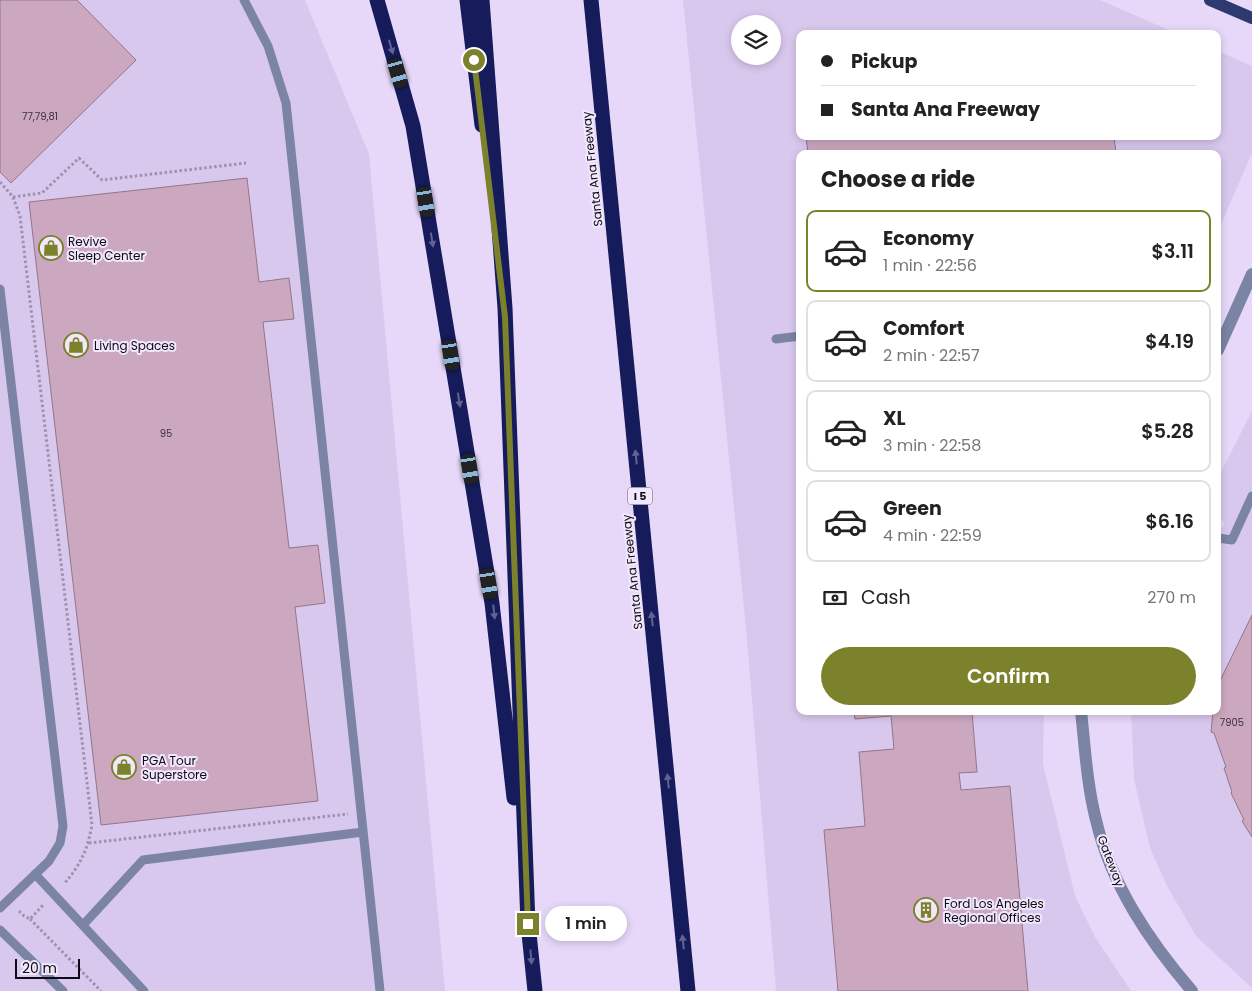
<!DOCTYPE html>
<html lang="en">
<head>
<meta charset="utf-8">
<style>
  :root { --surface:#fff; --page:#f6f6f6; --text:#222; --muted:#767676; --line:#e0e0e0; --accent:#7c812b }
  body { margin:0; font-family:Poppins,sans-serif; background:var(--page); color:var(--text); height:100vh; display:flex; flex-direction:column; font-size:19px; white-space:nowrap }
  * { box-sizing:border-box; margin:0 }
  p { font-size:16px; color:var(--muted) }
  .icon { flex:none; width:28px; height:28px; fill:none; stroke:currentColor; stroke-width:2; stroke-linecap:round; stroke-linejoin:round }
  .map { position:relative; flex:1; overflow:hidden }
  .drawer { position:absolute; left:796px; top:150px; width:425px; height:565px; display:flex; flex-direction:column; background:var(--surface); border-radius:10px; box-shadow:0 2px 8px #0003 }
  .drawer>* { flex:none }
  .banner { position:absolute; left:796px; top:30px; width:425px; height:110px; border-radius:10px; box-shadow:0 2px 8px #0003; display:grid; align-content:center; height:110px; padding:0 25px; background:var(--surface) }
  .controls { position:absolute; left:731px; top:15px; display:grid; gap:10px }
  .controls a { display:grid; place-items:center; width:50px; height:50px; border-radius:50%; background:var(--surface); box-shadow:0 2px 8px #0003; font-size:25px }
  .scale { position:absolute; left:15px; bottom:12px; width:65px; box-sizing:border-box; padding-left:5px; border:2px solid #0e0914; border-top:0; font-size:14px; line-height:18px; white-space:nowrap; color:#0e0914; -webkit-text-stroke:4px #f1e8fc; paint-order:stroke }
  .end { position:absolute; width:22px; height:22px; margin:-11px; border:6px solid #7c812b; background:#fff; box-shadow:0 0 0 2px #fff }
  .from { border-radius:50% }
  .bubble { position:absolute; height:35px; border-radius:18px; background:var(--surface); box-shadow:0 2px 8px #0003; font-size:16px; font-weight:600; line-height:35px; text-align:center }
  .car { position:absolute; width:15px; height:30px; margin:-15px -8px; border-radius:6px; box-shadow:0 0 4px 1px #0007; background:linear-gradient(#222 24%,#8ab4d8 0 40%,#222 0 76%,#8ab4d8 0 86%,#222 0) }
  .banner b { display:flex; align-items:center; gap:18px; height:48px; font-size:19px }
  .banner b+b { border-top:1px solid var(--line) }
  .banner i { width:12px; height:12px; background:var(--text) }
  ul { padding:0; list-style:none }
  li { display:flex; align-items:center; gap:15px; height:82px; margin:0 10px 8px; padding:0 15px; border:2px solid var(--line); border-radius:10px }
  li div { flex:1 }
  li b { display:block; font-size:19px }
  li em { font-style:normal; font-weight:600 }
  li.current { border-color:var(--accent) }
  li>.icon { width:45px; height:45px; stroke-width:1.5 }
  h2 { padding:0 25px; font-size:22px; line-height:60px }
  .pay { display:flex; align-items:center; gap:12px; height:55px; padding:0 25px; font-size:19px }
  .pay p { margin-inline-start:auto }
  .action { display:flex; gap:10px; margin-top:auto; padding:10px 25px }
  .action a { flex:1; height:58px; border-radius:30px; background:var(--accent); color:#fff; font-size:20px; font-weight:600; line-height:58px; text-align:center }
  .map>svg:first-child { display:block }
  .built { fill:#d9c8ee; fill-rule:evenodd }
  .building { fill:#cba8bf; stroke:#937689 }
  .lines { fill:none; stroke-linecap:round; stroke-linejoin:round }
  .path { stroke:#9d92ab; stroke-width:3; stroke-dasharray:2.5 2.5; stroke-linecap:butt }
  .service { stroke:#7b84a4; stroke-width:9 }
  .tertiary { stroke:#7b84a4; stroke-width:12 }
  .primary { stroke:#2d396f; stroke-width:12 }
  .motorway { stroke:#161c5b; stroke-width:15 }
  .oneway { fill:#636393 }
  .route { stroke:#7c812b; stroke-width:6 }
  .labels { text-anchor:middle; dominant-baseline:central; stroke-width:4; stroke-linejoin:round; paint-order:stroke }
  .number-label { font-size:10px; fill:#3d313f }
  .shield { fill:#f1e8fc; stroke:#524c5a; stroke-width:1 }
  .shield-label { font-size:11px; font-weight:bold; fill:#0e0914 }
  .street-label { font-size:12px; fill:#0e0914; stroke:#f1e8fc }
  .poi-label { font-size:12px; fill:#0e0914; stroke:#f1e8fc; text-anchor:start }
</style>
</head>
<body>
<div class="map">
<svg width="1252" height="991" viewBox="0 0 1252 991">
  <rect width="100%" height="100%" fill="#e7d8f9"/>
  <path class="built" d="M0,0H305L369,154L445,991H0Z
    M683,0H1100L1178,34H800V136H1218V51L1252,66V153L1218,231V154H800V711H1044L1043,764L1075,896L1095,937L1131,991H776L746,628ZM740,24H772V56H740Z
    M1252,411V988L1196,936L1168,888L1150,848L1134,779L1131,711H1218V533L1225,524L1218,515V478Z"/>
  <path class="building" d="M0,0H77L136,60L11,183L0,172Z
    M806,136H1114L1116,154H808Z
    M247,178L259,282L289,278L294,319L263,322L289,548L318,545L325,603L295,607L318,801L101,825L29,202Z
    M1252,615V837L1242,821L1244,820L1231,793L1232,792L1224,768L1226,767L1214,733L1211,732L1213,711H1218V685Z
    M854,711H954V713L972,712L977,772L959,773L961,790L1010,786L1028,991H838L824,830L865,826L859,752L894,749L891,716L855,719Z"/>
  <g class="lines">
    <path class="path" d="M0,182L13,197L20,216L92,825C87,851 81,864 64,884
      M13,197L42,193L79,158L102,180L246,163
      M89,843L348,814
      M19,911L24,916L30,919L44,904
      M30,919L101,991"/>
    <path class="service" d="M244,0L268,46L286,103L380,991
      M0,289L63,826L60,843L49,861L0,908
      M776,339L800,336
      M1218,538L1232,540L1252,496
      M35,874L144,991
      M83,925L143,860L363,832
      M0,930L63,991"/>
    <path class="tertiary" d="M1218,350L1252,274
      M1081,711C1085,748 1087,785 1096,820C1111,885 1150,942 1192,991"/>
    <path class="primary" d="M1210,0L1252,18"/>
    <path class="motorway" d="M377,0L413,126L492,603L514,798
      M467,0L482,125
      M482,0L505,308L528,924L535,991
      M591,0L688,991"/>
  </g>
  <defs><path id="oneway-solid" d="M-6-.8H1V-3.2L6.5 0L1 3.2V.8H-6Z" transform="scale(1.25)"/></defs>
  <g class="oneway">
    <use href="#oneway-solid" transform="translate(391 47) rotate(74)"/>
    <use href="#oneway-solid" transform="translate(432 240) rotate(81)"/>
    <use href="#oneway-solid" transform="translate(459 400) rotate(81)"/>
    <use href="#oneway-solid" transform="translate(636 457) rotate(-96)"/>
    <use href="#oneway-solid" transform="translate(494 612) rotate(84)"/>
    <use href="#oneway-solid" transform="translate(652 619) rotate(-96)"/>
    <use href="#oneway-solid" transform="translate(668 781) rotate(-96)"/>
    <use href="#oneway-solid" transform="translate(683 942) rotate(-96)"/>
    <use href="#oneway-solid" transform="translate(531 957) rotate(85)"/>
  </g>
  <g class="lines">
    <path class="route" d="M474,60L505,317L528,924"/>
  </g>
  <defs>
    <symbol id="shop-ring" viewBox="-11 -11 22 22"><circle r="9.5" fill="#f1e8fc" stroke="#7c812b" stroke-width="1.5"/><path d="M-5-2.5h2.3a2.7 3.5 0 0 1 5.4 0H5L5.5 6h-11ZM-1.5-2.5h3a1.5 2.3 0 0 0-3 0Z" fill="#7c812b"/></symbol>
    <symbol id="building-ring" viewBox="-11 -11 22 22"><circle r="9.5" fill="#f1e8fc" stroke="#7c812b" stroke-width="1.5"/><path d="M-4-6H4V6H1V3H-1V6H-4ZM-2.5-4.3h1.7v1.8h-1.7ZM.8-4.3h1.7v1.8H.8ZM-2.5-1h1.7V.8h-1.7ZM.8-1h1.7V.8H.8Z" fill="#7c812b"/></symbol>
  </defs>
  <g fill-rule="evenodd">
    <use href="#shop-ring" x="37" y="234" width="28" height="28"/>
    <use href="#shop-ring" x="62" y="331" width="28" height="28"/>
    <use href="#shop-ring" x="110" y="753" width="28" height="28"/>
    <use href="#building-ring" x="912" y="896" width="28" height="28"/>
  </g>
  <g class="labels">
    <g class="number-label">
      <text x="40" y="116">77,79,81</text>
      <text x="166" y="433">95</text>
      <text x="1232" y="722">7905</text>
    </g>
    <rect class="shield" x="627.5" y="487.5" width="25" height="17" rx="4"/>
    <g class="shield-label">
      <text x="640" y="496">I 5</text>
    </g>
    <g class="street-label">
      <text transform="translate(592 169) rotate(-96)">Santa Ana Freeway</text>
      <text transform="translate(632 572) rotate(-96)">Santa Ana Freeway</text>
      <text transform="translate(1111 861) rotate(69)">Gateway</text>
    </g>
    <g class="poi-label">
      <text x="68" y="241">Revive<tspan x="68" dy="14">Sleep Center</tspan></text>
      <text x="94" y="345">Living Spaces</text>
      <text x="142" y="760">PGA Tour<tspan x="142" dy="14">Superstore</tspan></text>
      <text x="944" y="903">Ford Los Angeles<tspan x="944" dy="14">Regional Offices</tspan></text>
    </g>
  </g>
</svg>
<div class="controls">
<a><svg class="icon" aria-label="layers" viewBox="0 0 24 24"><path d="M12 4l9 5-9 5-9-5zM3 14l9 5 9-5"/></svg></a>
</div>
<div class="scale">20 m</div>
<i class="end from" style="left:474px;top:60px"></i>
<i class="end" style="left:528px;top:924px"></i>
<div class="bubble" style="left:545px;top:906px;width:82px">1 min</div>
<i class="car" style="left:398px;top:73px;rotate:164deg"></i>
<i class="car" style="left:426px;top:202px;rotate:171deg"></i>
<i class="car" style="left:451px;top:355px;rotate:171deg"></i>
<i class="car" style="left:470px;top:469px;rotate:171deg"></i>
<i class="car" style="left:489px;top:584px;rotate:170deg"></i>
<div class="banner">
<b><i class="from"></i>Pickup</b>
<b><i></i>Santa Ana Freeway</b>
</div>
<section class="drawer">
<h2>Choose a ride</h2>
<ul>
<li class="current"><svg class="icon" aria-label="car" viewBox="0 0 24 24"><path d="M5 17H2v-5l4-1 3-4h7l3 4 3 1v5h-3M9 17h6M6 11h13"/><circle cx="7" cy="17" r="2"/><circle cx="17" cy="17" r="2"/></svg><div><b>Economy</b><p>1 min · 22:56</p></div><em>$3.11</em></li>
<li><svg class="icon" aria-label="car" viewBox="0 0 24 24"><path d="M5 17H2v-5l4-1 3-4h7l3 4 3 1v5h-3M9 17h6M6 11h13"/><circle cx="7" cy="17" r="2"/><circle cx="17" cy="17" r="2"/></svg><div><b>Comfort</b><p>2 min · 22:57</p></div><em>$4.19</em></li>
<li><svg class="icon" aria-label="car" viewBox="0 0 24 24"><path d="M5 17H2v-5l4-1 3-4h7l3 4 3 1v5h-3M9 17h6M6 11h13"/><circle cx="7" cy="17" r="2"/><circle cx="17" cy="17" r="2"/></svg><div><b>XL</b><p>3 min · 22:58</p></div><em>$5.28</em></li>
<li><svg class="icon" aria-label="car" viewBox="0 0 24 24"><path d="M5 17H2v-5l4-1 3-4h7l3 4 3 1v5h-3M9 17h6M6 11h13"/><circle cx="7" cy="17" r="2"/><circle cx="17" cy="17" r="2"/></svg><div><b>Green</b><p>4 min · 22:59</p></div><em>$6.16</em></li>
</ul>
<div class="pay"><svg class="icon" aria-label="cash" viewBox="0 0 24 24"><path d="M3 7h18v10H3z"/><circle cx="12" cy="12" r="2"/></svg>Cash<p>270 m</p></div>
<div class="action"><a>Confirm</a></div>
</section>
</div>
</body>
</html>
